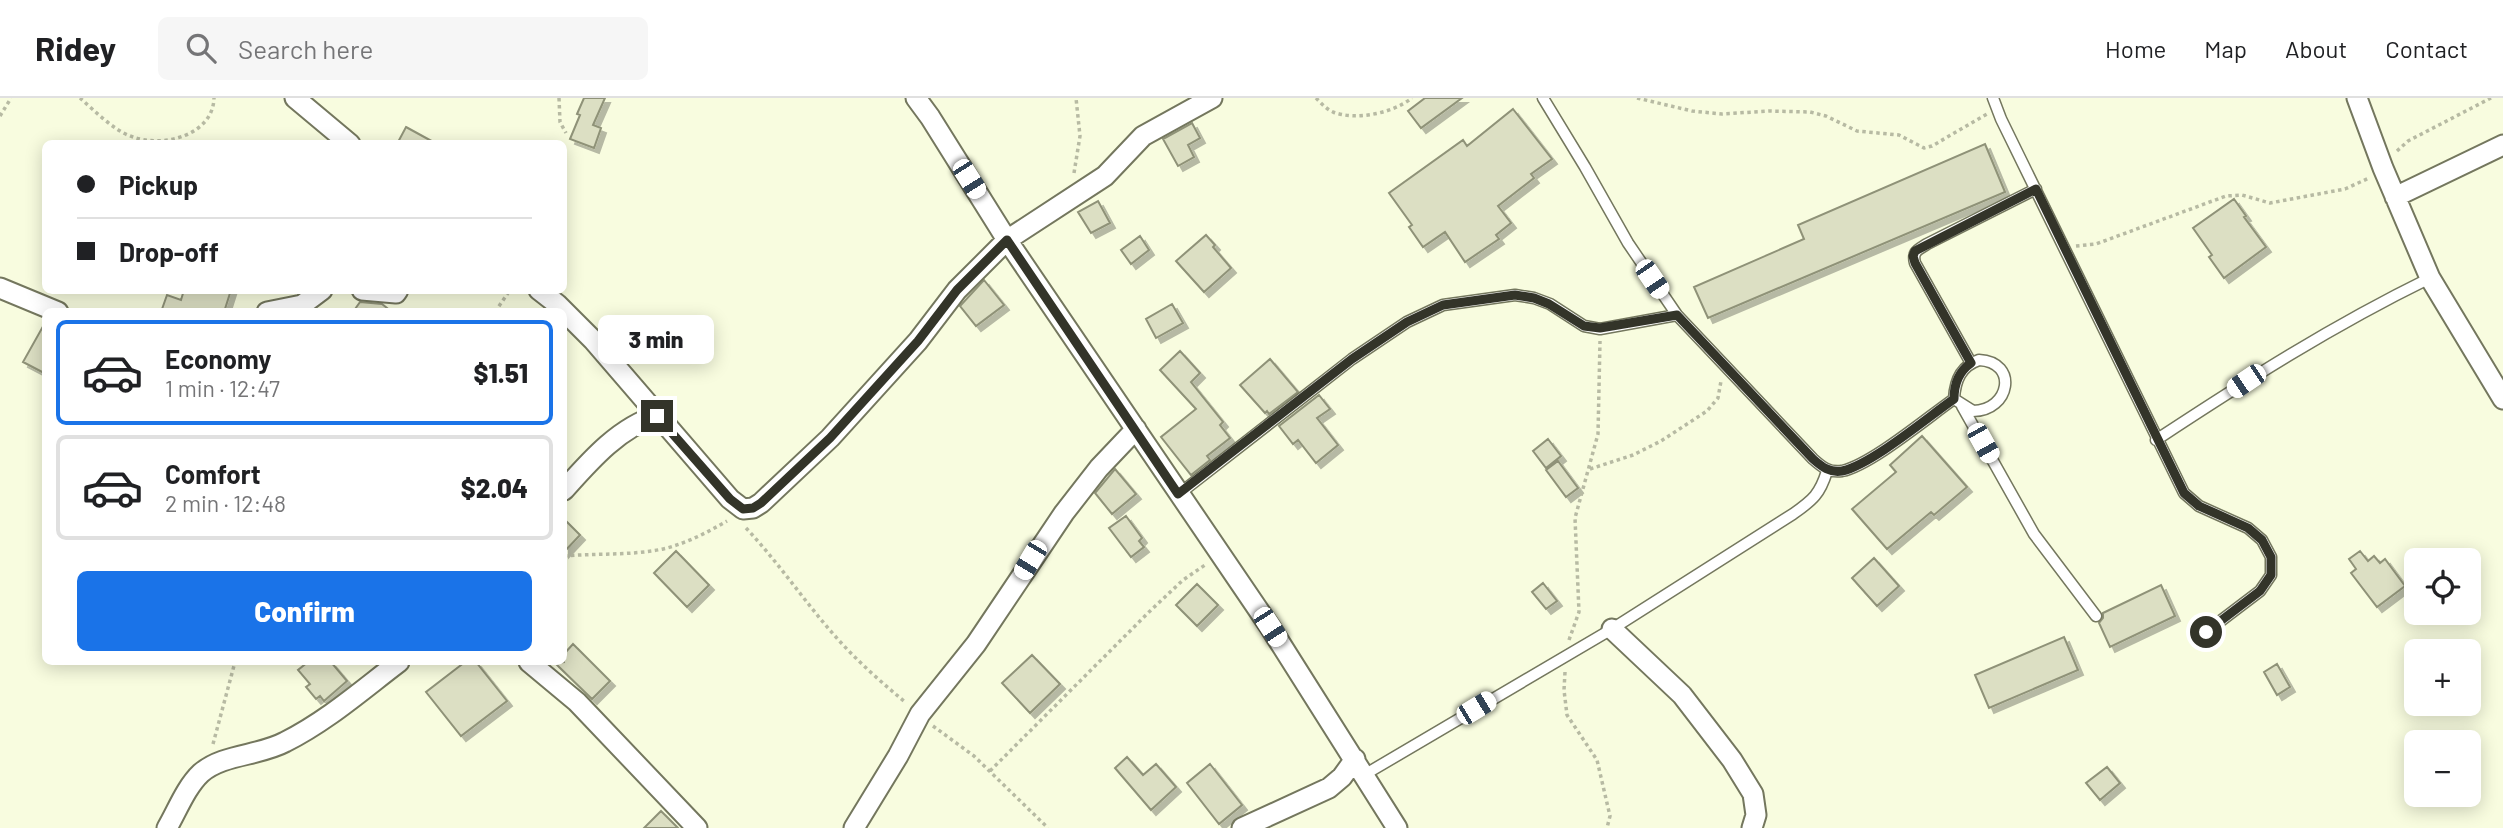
<!DOCTYPE html>
<html lang="en">
<head>
<meta charset="utf-8">
<style>
  :root { --surface:#fff; --page:#f6f6f6; --text:#202124; --muted:#757577; --line:#e0e0e0; --accent:#1a73e8 }
  body { margin:0; font-family:Barlow,sans-serif; background:var(--page); color:var(--text); height:100vh; display:flex; flex-direction:column; font-size:26px; white-space:nowrap }
  * { box-sizing:border-box; margin:0 }
  p { font-size:23px; color:var(--muted) }
  .icon { flex:none; width:38px; height:38px; fill:none; stroke:currentColor; stroke-width:2; stroke-linecap:round; stroke-linejoin:round }
  .map { position:relative; flex:1; overflow:hidden }
  .side { position:absolute; left:42px; top:210px; width:525px; height:357px; display:flex; flex-direction:column; background:var(--surface); border-radius:10px; box-shadow:0 4px 18px #0003 }
  .side>* { flex:none }
  .hud { position:absolute; left:42px; top:42px; width:525px; height:154px; border-radius:10px; box-shadow:0 4px 18px #0003; display:grid; align-content:center; height:154px; padding:0 35px; background:var(--surface) }
  .buttons { position:absolute; left:2404px; top:450px; display:grid; gap:14px }
  .buttons a { display:grid; place-items:center; width:77px; height:77px; border-radius:10px; background:var(--surface); box-shadow:0 4px 18px #0003; font-size:35px }
  .end { position:absolute; width:32px; height:32px; margin:-16px; border:9px solid #333429; background:#fff; box-shadow:0 0 0 4px #fff }
  .from { border-radius:50% }
  .bubble { position:absolute; height:49px; border-radius:10px; background:var(--surface); box-shadow:0 4px 18px #0003; font-size:23px; font-weight:800; line-height:49px; text-align:center }
  .car { position:absolute; width:21px; height:42px; margin:-21px -10px; border-radius:9px; box-shadow:0 0 5px 2px #0007; background:linear-gradient(#fff 24%,#345 0 40%,#fff 0 76%,#345 0 86%,#fff 0) }
  .hud b { display:flex; align-items:center; gap:24px; height:66px; font-size:26px }
  .hud b+b { border-top:2px solid var(--line) }
  .hud i { width:18px; height:18px; background:var(--text) }
  ul { padding:12px 0 0; list-style:none }
  li { display:flex; align-items:center; gap:21px; height:105px; margin:0 14px 10px; padding:0 21px; border:4px solid var(--line); border-radius:10px }
  li div { flex:1 }
  li b { display:block; font-size:26px }
  li em { font-style:normal; font-weight:800 }
  li.selected { border-color:var(--accent) }
  li>.icon { width:63px; height:63px; stroke-width:1.5 }
  .button { display:flex; gap:14px; margin-top:auto; padding:14px 35px }
  .button a { flex:1; height:80px; border-radius:10px; background:var(--accent); color:#fff; font-size:28px; font-weight:800; line-height:80px; text-align:center }
  header { display:flex; align-items:center; gap:42px; box-sizing:border-box; height:98px; padding:0 35px; background:var(--surface); border-bottom:2px solid var(--line) }
  header strong { font-size:33px }
  nav { display:flex; gap:38px; margin-inline-start:auto; font-size:24px }
  .search { width:490px; height:63px; background:var(--page); display:flex; align-items:center; gap:18px; box-sizing:border-box; padding:0 24px; border-radius:10px; color:var(--muted); font-size:26px }
  .map>svg:first-child { display:block }
  .building { fill:#dcdfc3; stroke:#8f9278; stroke-width:2; filter:url(#shadow) }
  .lines { fill:none; stroke-linecap:round; stroke-linejoin:round }
  .service-casing { stroke:#74775e; stroke-width:13 }
  .minor-casing { stroke:#74775e; stroke-width:23 }
  .path { stroke:#b7baa3; stroke-width:3.5; stroke-dasharray:3.5 3.5; stroke-linecap:butt }
  .service { stroke:#fff; stroke-width:10 }
  .minor { stroke:#fff; stroke-width:19 }
  .route { stroke:#333429; stroke-width:9 }
</style>
</head>
<body>
<header>
<strong>Ridey</strong>
<div class="search"><svg class="icon" aria-label="search" viewBox="0 0 24 24"><circle cx="10" cy="10" r="6"/><path d="M15 15l6 6"/></svg>Search here</div>
<nav><a>Home</a><a>Map</a><a>About</a><a>Contact</a></nav>
</header>
<div class="map">
<svg width="2503" height="730" viewBox="0 0 2503 730">
  <defs>
    <filter id="shadow"><feDropShadow dx="5" dy="5" stdDeviation="0" flood-color="#0004"/></filter>
  </defs>
  <rect width="100%" height="100%" fill="#f8fcdf"/>
  <path class="building" d="M584,0H605L593,27L601,30L594,50L570,41L580,17L577,16Z
    M1425,0H1462L1421,30L1408,13Z
    M1513,11L1552,61L1531,76L1534,80L1498,108L1511,125L1496,137L1499,141L1465,164L1445,134L1423,149L1409,129L1412,127L1389,95L1463,42L1467,48Z
    M1192,25L1200,40L1188,47L1194,59L1178,68L1163,41Z
    M406,29L437,46H397Z
    M1985,46L2005,94L1708,220L1694,189L1804,141L1798,127Z
    M2234,101L2246,118L2244,119L2266,149L2224,180L2209,159L2212,157L2193,130Z
    M1098,103L1110,125L1091,135L1078,114Z
    M1206,137L1215,147L1213,149L1231,170L1204,194L1176,163Z
    M1140,138L1149,152L1131,166L1121,152Z
    M984,182L1004,207L976,228L960,208Z
    M184,192H231L224,214H161L167,197L181,202Z
    M360,204L382,206L392,214H353Z
    M1172,206L1183,225L1156,240L1146,221Z
    M46,223V276L23,264Z
    M1180,253L1200,275L1191,284L1223,324L1220,327L1230,340L1207,358L1210,362L1191,377L1161,339L1196,311L1160,272Z
    M1270,261L1298,294L1269,316L1267,313L1265,315L1240,287Z
    M1319,297L1330,311L1317,320L1338,347L1316,365L1298,342L1293,346L1279,328Z
    M1922,338L1967,389L1934,417L1931,414L1887,451L1852,411L1896,374L1890,367Z
    M1548,341L1561,358L1546,370L1533,353Z
    M1558,363L1578,390L1566,399L1546,372Z
    M1115,371L1136,396L1112,416L1095,395Z
    M1126,418L1142,440L1139,443L1144,449L1131,459L1109,430Z
    M564,421L580,437L564,454Z
    M676,453L709,487L687,509L654,475Z
    M2360,453L2368,463L2374,458L2380,465L2385,461L2405,488L2377,509L2351,475L2356,471L2349,461Z
    M1874,460L1899,488L1877,508L1852,480Z
    M1543,485L1557,503L1546,511L1532,494Z
    M1197,486L1218,507L1197,528L1176,507Z
    M2161,487L2175,518L2110,549L2099,525L2103,520V515Z
    M2064,539L2078,572L1989,610L1975,577Z
    M573,546L610,583L592,601L555,565L564,564V556Z
    M1032,557L1060,586L1030,615L1002,585Z
    M308,564H331L347,583L324,603L320,598L316,601L306,589L310,586L298,572Z
    M465,564H476L507,603L461,638L426,594Z
    M2277,566L2290,589L2277,597L2264,574Z
    M1127,659L1143,677L1156,666L1176,689L1151,712L1115,670Z
    M1210,666L1242,707L1219,726L1187,685Z
    M2107,669L2120,685L2100,702L2086,685Z
    M661,713L678,730H644Z"/>
  <g class="lines">
    <defs>
      <path id="service" d="M1543,0L1585,69L1628,145L1677,217L1813,361C1822,369 1829,375 1842,373C1871,367 1928,319 1954,301
        M1993,0L2001,21L2184,395L2199,408L2248,430L2262,442L2271,459V477L2260,493L2206,534
        M1979,262C2019,264 2010,313 1973,313L1954,301C1955,282 1961,268 1979,262Z
        M1971,265L1915,165C1912,153 1918,152 1927,146L2036,91
        M1962,308L2034,436L2096,518
        M2156,342C2247,282 2332,228 2430,180
        M1179,396L1352,261L1407,224L1443,207L1515,197L1534,200L1550,206L1584,228L1600,231L1677,217
        M1364,677L1612,531L1793,416C1813,402 1820,396 1827,373"/>
      <path id="minor" d="M295,0L350,46
        M916,0L930,19L1007,142L1270,529L1397,730
        M2357,0L2383,70L2430,180L2503,301
        M2395,99L2503,47
        M0,190L58,214
        M362,192L396,195L398,192
        M539,192L557,206L593,242L730,401L743,411L753,410L761,405L830,340L918,243L957,192L1007,142L1105,78L1143,38L1212,0
        M267,214L302,207L322,192
        M564,392C589,364 619,329 657,318
        M1612,531L1682,597L1732,662L1753,696L1756,717L1752,730
        M529,564L577,604L697,730
        M167,730C177,713 186,689 201,675C223,656 259,658 285,644C327,623 362,592 399,564
        M854,730L898,658L920,616L976,546L1064,415L1099,370L1136,331
        M1242,730L1329,690L1342,679L1355,661"/>
    </defs>
    <use href="#service" class="service-casing"/>
    <use href="#minor" class="minor-casing"/>
    <path class="path" d="M80,0C95,13 114,33 133,39C164,50 213,37 214,0
      M559,0L560,24L566,35
      M1316,0C1321,5 1326,11 1333,14C1356,23 1393,15 1412,0
      M1637,0L1692,13L1722,16L1769,13L1810,14L1826,18L1857,33L1899,37L1924,50L1932,48L1987,16
      M0,18L11,0
      M2397,53L2408,43L2491,0
      M1074,75L1080,38L1076,0
      M2076,148L2096,146L2226,98L2242,97L2270,105L2345,91L2369,80
      M495,214L510,192
      M1590,371L1633,357L1661,343L1707,313L1718,300L1721,283
      M746,430C778,464 804,503 835,538C856,562 881,584 905,604
      M564,458C598,455 634,458 667,450C689,444 708,434 727,423
      M1569,542L1579,514L1575,420L1598,336L1600,243
      M1565,574L1564,592L1567,617L1597,662L1610,718L1607,730
      M933,628L974,658L1048,730
      M213,646L235,564
      M990,673L1149,514L1183,482L1205,467"/>
    <use href="#service" class="service"/>
    <use href="#minor" class="minor"/>
  </g>
  <g class="lines">
    <path class="route" d="M657,318L730,401L743,411L753,410L761,405L830,340L918,243L957,192L1007,142L1178,396L1352,261L1407,224L1443,207L1515,197L1534,200L1549,206L1584,228L1600,230L1677,217L1813,361C1822,369 1830,375 1842,373C1871,367 1928,319 1954,301C1954,286 1958,274 1971,265L1915,165L1913,158L1915,153L2036,91L2184,395L2199,408L2248,430L2262,442L2271,459V477L2260,493L2206,534"/>
  </g>
</svg>
<div class="buttons">
<a><svg class="icon" aria-label="locate" viewBox="0 0 24 24"><circle cx="12" cy="12" r="6"/><path d="M12 2v4M12 18v4M2 12h4M18 12h4"/></svg></a>
<a>+</a>
<a>−</a>
</div>
<i class="end from" style="left:2206px;top:534px"></i>
<i class="end" style="left:657px;top:318px"></i>
<div class="bubble" style="left:598px;top:217px;width:116px">3 min</div>
<i class="car" style="left:969px;top:81px;rotate:148deg"></i>
<i class="car" style="left:1652px;top:181px;rotate:146deg"></i>
<i class="car" style="left:2246px;top:283px;rotate:236deg"></i>
<i class="car" style="left:1983px;top:345px;rotate:151deg"></i>
<i class="car" style="left:1030px;top:462px;rotate:211deg"></i>
<i class="car" style="left:1270px;top:529px;rotate:147deg"></i>
<i class="car" style="left:1476px;top:610px;rotate:59deg"></i>
<div class="hud">
<b><i class="from"></i>Pickup</b>
<b><i></i>Drop-off</b>
</div>
<section class="side">
<ul>
<li class="selected"><svg class="icon" aria-label="car" viewBox="0 0 24 24"><path d="M5 17H2v-5l4-1 3-4h7l3 4 3 1v5h-3M9 17h6M6 11h13"/><circle cx="7" cy="17" r="2"/><circle cx="17" cy="17" r="2"/></svg><div><b>Economy</b><p>1 min · 12:47</p></div><em>$1.51</em></li>
<li><svg class="icon" aria-label="car" viewBox="0 0 24 24"><path d="M5 17H2v-5l4-1 3-4h7l3 4 3 1v5h-3M9 17h6M6 11h13"/><circle cx="7" cy="17" r="2"/><circle cx="17" cy="17" r="2"/></svg><div><b>Comfort</b><p>2 min · 12:48</p></div><em>$2.04</em></li>
</ul>
<div class="button"><a>Confirm</a></div>
</section>
</div>
</body>
</html>
